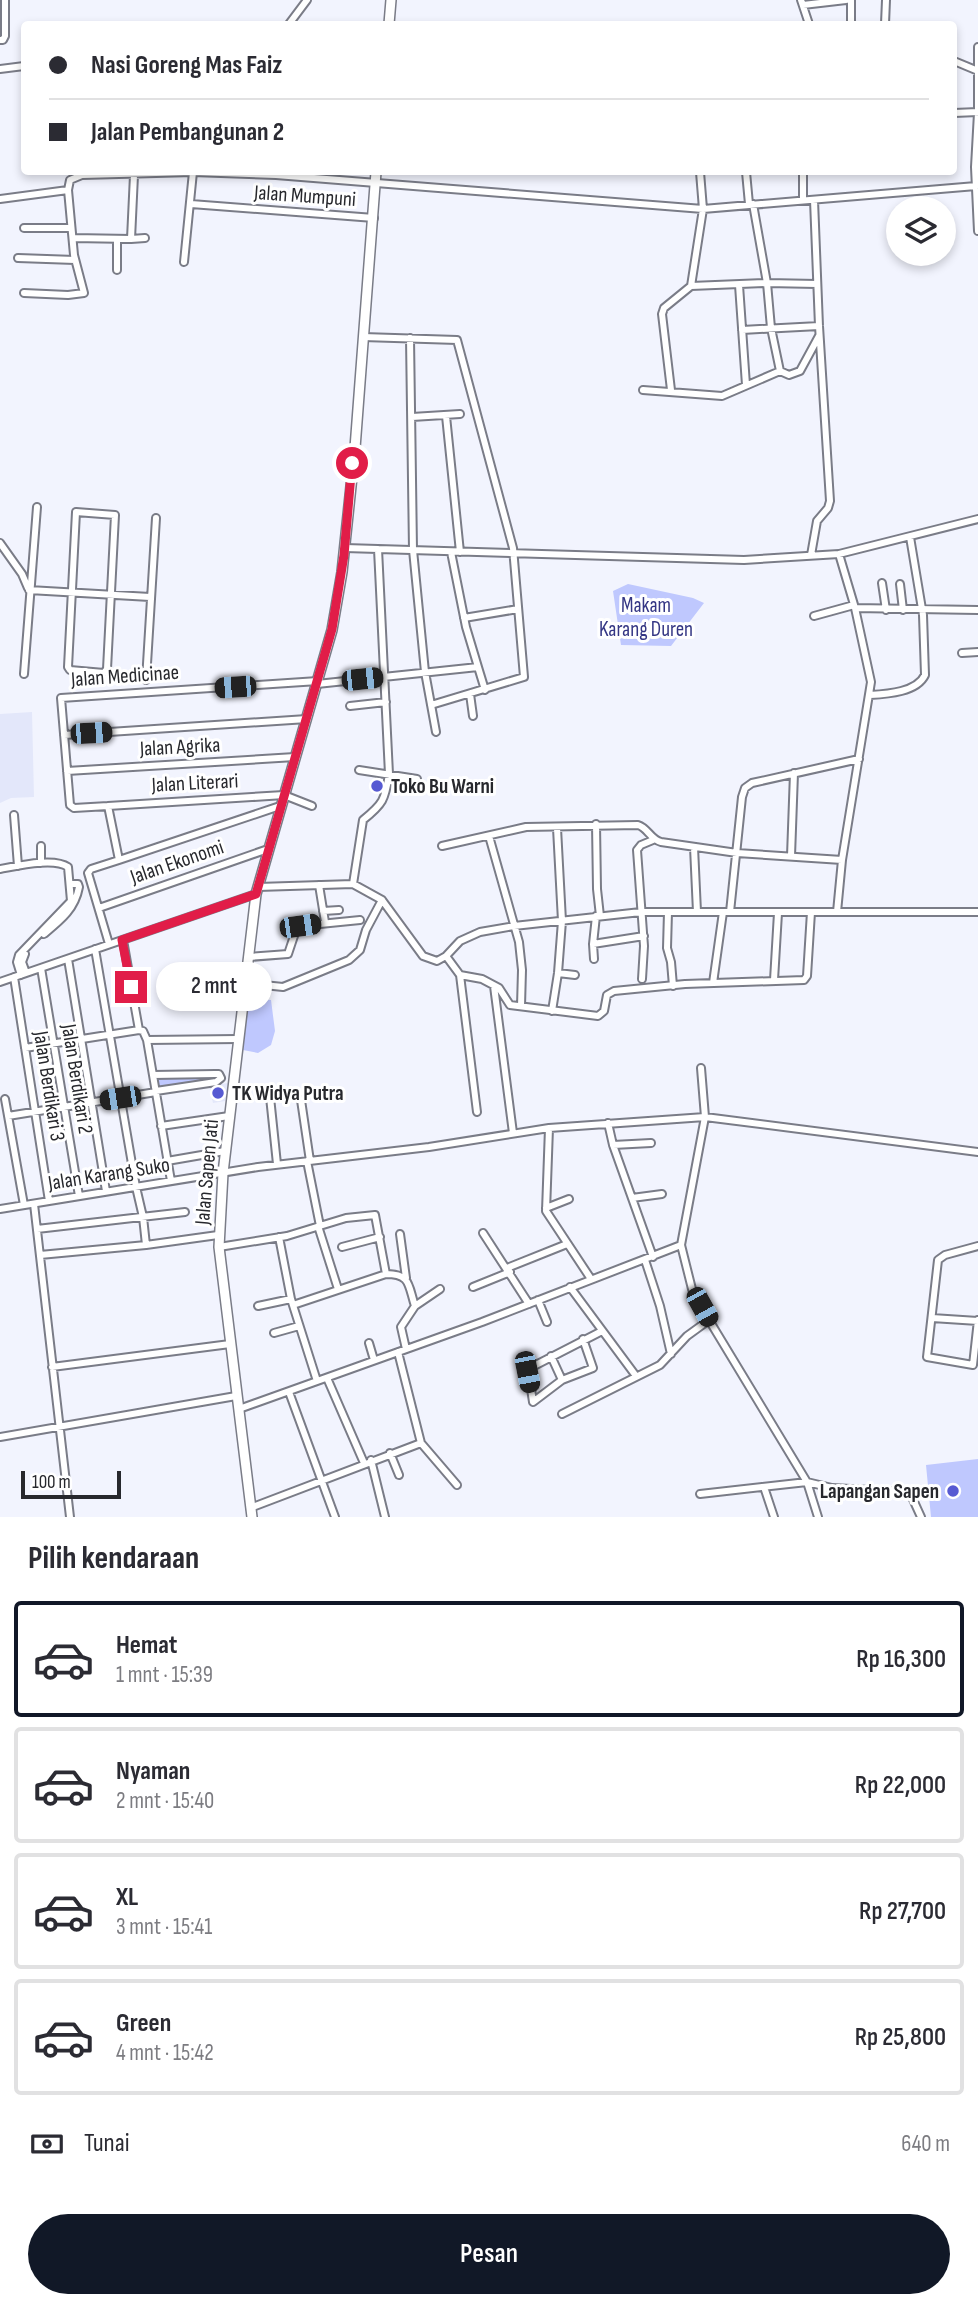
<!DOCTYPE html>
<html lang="id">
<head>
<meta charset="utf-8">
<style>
  :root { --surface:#fff; --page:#f7f7f7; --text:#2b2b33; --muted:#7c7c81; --line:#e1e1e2; --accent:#111827 }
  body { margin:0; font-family:"Sofia Sans Condensed",sans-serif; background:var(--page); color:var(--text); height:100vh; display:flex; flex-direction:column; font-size:26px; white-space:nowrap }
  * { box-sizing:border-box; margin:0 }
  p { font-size:23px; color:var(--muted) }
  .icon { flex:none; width:38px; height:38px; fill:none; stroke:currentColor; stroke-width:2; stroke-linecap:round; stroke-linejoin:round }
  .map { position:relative; height:1517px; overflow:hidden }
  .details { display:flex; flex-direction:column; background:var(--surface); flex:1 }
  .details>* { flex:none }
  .top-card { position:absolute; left:21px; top:21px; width:936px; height:154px; border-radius:7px; box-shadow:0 4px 10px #0003; display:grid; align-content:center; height:154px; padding:0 28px; background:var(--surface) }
  .tools { position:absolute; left:886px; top:196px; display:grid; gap:14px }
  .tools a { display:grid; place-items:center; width:70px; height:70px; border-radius:50%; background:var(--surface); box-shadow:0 4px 10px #0003; font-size:35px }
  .scale { position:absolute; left:21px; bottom:18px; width:100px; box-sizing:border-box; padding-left:7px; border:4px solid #27282d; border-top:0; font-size:19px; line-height:24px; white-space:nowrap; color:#27282d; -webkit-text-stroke:5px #fff; paint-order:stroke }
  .end { position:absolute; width:32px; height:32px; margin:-16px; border:9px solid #e11d48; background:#fff; box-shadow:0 0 0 4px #fff }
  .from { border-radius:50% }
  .bubble { position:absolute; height:49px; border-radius:24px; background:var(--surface); box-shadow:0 4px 10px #0003; font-size:23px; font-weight:600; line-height:49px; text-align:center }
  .car { position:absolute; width:21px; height:42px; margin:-21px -10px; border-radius:9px; box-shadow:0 0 5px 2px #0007; background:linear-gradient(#222 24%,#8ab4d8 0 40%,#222 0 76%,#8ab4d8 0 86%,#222 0) }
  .top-card b { display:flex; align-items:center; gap:24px; height:66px; font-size:26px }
  .top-card b+b { border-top:2px solid var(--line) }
  .top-card i { width:18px; height:18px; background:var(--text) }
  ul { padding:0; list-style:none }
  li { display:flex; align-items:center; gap:21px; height:116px; margin:0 14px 10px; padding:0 14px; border:4px solid var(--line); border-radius:7px }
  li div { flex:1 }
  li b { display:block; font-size:26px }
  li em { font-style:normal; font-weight:600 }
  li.active { border-color:var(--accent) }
  li>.icon { width:63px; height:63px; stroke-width:1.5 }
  h2 { padding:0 28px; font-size:32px; line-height:84px }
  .pay { display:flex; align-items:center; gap:18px; height:77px; padding:0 28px; font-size:26px }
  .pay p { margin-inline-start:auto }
  .action { display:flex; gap:14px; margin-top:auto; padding:14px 28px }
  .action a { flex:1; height:80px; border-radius:42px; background:var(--accent); color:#fff; font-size:28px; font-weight:600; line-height:80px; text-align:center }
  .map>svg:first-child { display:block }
  .built { fill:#e3e7fa }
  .green { fill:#bfc8fe }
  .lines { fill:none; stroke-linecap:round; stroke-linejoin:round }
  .street-casing { stroke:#7a7c87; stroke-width:10 }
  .secondary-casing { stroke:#7a7c87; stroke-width:12 }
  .street { stroke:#fff; stroke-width:6 }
  .secondary { stroke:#fff; stroke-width:9 }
  .route { stroke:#e11d48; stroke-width:9 }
  .poi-dot { fill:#575ad2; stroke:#fff; stroke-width:2.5 }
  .labels { text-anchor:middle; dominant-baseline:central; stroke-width:6; stroke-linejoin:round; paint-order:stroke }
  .street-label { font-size:21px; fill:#27282d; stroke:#fff }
  .park-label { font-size:21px; fill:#343684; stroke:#fff }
  .poi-label { font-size:21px; font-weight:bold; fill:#27282d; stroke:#fff; text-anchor:start }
</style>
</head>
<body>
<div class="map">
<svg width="978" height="1517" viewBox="0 0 978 1517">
  <rect width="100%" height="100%" fill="#f2f4fe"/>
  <path class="built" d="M32,712L34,797L11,798L0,803V714Z
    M228,1083L225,1101L213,1103L209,1086Z"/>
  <path class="green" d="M628,584L693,598L704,603L671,646L621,645L613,591Z
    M248,998L271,1000L275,1031L271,1045L258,1053L243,1050Z
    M216,1075L220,1079L158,1089L155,1077Z
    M978,1459V1517H931L926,1465Z"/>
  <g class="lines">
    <defs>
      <path id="street" d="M801,0L809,24
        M851,0V24
        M803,5L846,0
        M289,24L307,0
        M885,24L886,0
        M0,40H3L5,36V0
        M978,47V110
        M954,61L978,71
        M0,69L24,66
        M954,113L978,112
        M978,113L975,167L978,231
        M746,172L749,204
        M0,199L68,190
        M803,200V172
        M191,204L374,218
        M753,204L767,283L771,328L780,371
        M24,228H71
        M73,238L131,239L134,175
        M131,239L145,238
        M18,258L75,260
        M184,262L193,172
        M117,270V239
        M739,285L746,385
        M691,286L767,283L817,284
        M24,293L68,295L84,293L74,255L68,190L70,180L82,175L193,172L276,175L703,209L976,186
        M742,330L819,326
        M363,337L457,340L513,548L524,677L431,705
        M410,338L413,550L425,672L436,732
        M643,390L722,396L780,371L789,375L800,371L819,336
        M671,390L662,314L664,308L691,286L703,209L700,172
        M446,416L460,552
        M412,417L460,414
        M76,512L115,515L107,669L104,673L70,670L68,667Z
        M0,543L22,574L28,588
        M345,548L744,560L839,554L978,519
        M811,555L817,521L828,508L830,501L819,326L814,200
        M882,583L886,610
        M900,584L903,610
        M29,590L150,597
        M855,608L978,610
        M814,616L854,605
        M464,618L518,609
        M962,653L978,652
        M478,667L485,690
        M24,674L37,507
        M146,680L156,518
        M317,684L478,667L466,627L451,552
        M470,694L473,716
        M870,695C888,694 917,692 925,675L923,615L910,537
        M350,706L386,702
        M64,735L307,719
        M359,770L417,779
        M67,771L295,757
        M108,806L284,795L312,806
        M14,815L18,866
        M596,824L597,889L600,916
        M489,836L519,942L522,970L521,1006
        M442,846L526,827L638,825C648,828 650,839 661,842L737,853L842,860
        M694,847L697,912
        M791,856L794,773
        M119,860L280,806
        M41,863V846
        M0,869C17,866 54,857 68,867L71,901L19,955L17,962L21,975
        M353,884L363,820C383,804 385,800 389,774L378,549
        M319,885L325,922
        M258,887L353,884L382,900L423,956L437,961L446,956
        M99,908L268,849
        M323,911L339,910
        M668,912L667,948L671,962L673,986
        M730,912L742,797L745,788L752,783L859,759
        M837,912L842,860L871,682L855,608L839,554
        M44,934C61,920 75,909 79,887L78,884H70
        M123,940L139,1030L143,1031L147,1040L171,1181
        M109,944L88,873L91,869L119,860L108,806L74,808L70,805L61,698L318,681
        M593,944L644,936
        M95,949L136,1187L143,1217L146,1245
        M25,954L22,962L26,973
        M249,957L288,954L297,927L300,926L360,920
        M68,959L106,1191
        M594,959L593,944L596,916
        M41,968L79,1196
        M558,973L575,975
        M460,975L482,979L499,988L510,1005L598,1016L604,1011L607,995L614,991L685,984L804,980L807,976L811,912
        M14,977L49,1201
        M642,979L644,946L637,850L641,845L653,840
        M774,980L778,913
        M0,982L256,894
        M245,983L283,987L349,960L360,950L366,930L382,900
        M713,983L723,912
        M494,986L513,1133
        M552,1011L558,973L562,921L557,828
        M147,1040L238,1039
        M25,1048L139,1030
        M701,1068L705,1117L978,1152
        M153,1075L215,1074H219L221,1078L216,1082L156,1091
        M270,1097L277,1164
        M5,1099L24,1205
        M301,1100L310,1161
        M477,1112L460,975L446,956L460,941L480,932L514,926L641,912H978
        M8,1116L156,1092
        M608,1123L613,1145L653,1257
        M161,1126L229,1116
        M549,1128L546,1211L591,1279
        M613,1145L651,1143
        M167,1161L225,1151
        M307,1161L320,1226
        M632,1198L662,1194
        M34,1204L70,1517
        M546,1208L569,1199
        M0,1209L258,1167L429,1147L549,1128L705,1117L681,1245L692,1289L709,1320L807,1482L818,1517
        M318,1226L338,1289
        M37,1229L185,1212
        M483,1233L529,1304
        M400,1234L406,1278
        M279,1237L291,1299L317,1381
        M978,1246L945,1255L938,1260L927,1357L973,1365L978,1320
        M219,1247L287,1236L346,1218L375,1215L386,1274
        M342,1247L380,1237
        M40,1255L146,1245L218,1235
        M645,1260L660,1306L671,1354
        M507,1268L567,1244
        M473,1287L510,1272
        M570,1287L636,1376
        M538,1300L547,1322
        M293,1305L386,1274C411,1274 408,1285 415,1306
        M258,1306L291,1299
        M932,1318L978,1321
        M274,1333L299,1326
        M583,1339L593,1368L562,1380L533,1402L528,1369L602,1331
        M369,1343L374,1360
        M406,1349L401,1327L415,1306L440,1289
        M398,1352L421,1443L457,1485
        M551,1356L562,1380
        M52,1367L230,1344
        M327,1378L364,1463
        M289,1392L335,1517
        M239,1409L482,1322L681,1245
        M562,1414L660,1365L687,1336L709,1320
        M0,1437L236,1396
        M390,1453L399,1475
        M371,1460L385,1517
        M764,1487L774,1517
        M700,1494L807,1482L832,1488L907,1492L911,1495L921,1517
        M250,1508L421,1443"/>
      <path id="secondary" d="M389,24L391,0
        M252,1517L219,1247L223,1173L256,894L332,630L342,572L355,448L376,172"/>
    </defs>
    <use href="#street" class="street-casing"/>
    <use href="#secondary" class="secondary-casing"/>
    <use href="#street" class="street"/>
    <use href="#secondary" class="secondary"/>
  </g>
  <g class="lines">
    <path class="route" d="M131,987L122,940L256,894L332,629L344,555L352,463"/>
  </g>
  <g class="poi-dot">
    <circle cx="377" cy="786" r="7"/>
    <circle cx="218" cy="1093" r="7"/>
    <circle cx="953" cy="1491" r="7"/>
  </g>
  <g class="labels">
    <g class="street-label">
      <text transform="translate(305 196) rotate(4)">Jalan Mumpuni</text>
      <text transform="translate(125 676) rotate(-4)">Jalan Medicinae</text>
      <text transform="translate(180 747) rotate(-3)">Jalan Agrika</text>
      <text transform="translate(195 783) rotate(-3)">Jalan Literari</text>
      <text transform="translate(177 862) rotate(-19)">Jalan Ekonomi</text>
      <text transform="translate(77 1079) rotate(81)">Jalan Berdikari 2</text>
      <text transform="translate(49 1086) rotate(81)">Jalan Berdikari 3</text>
      <text transform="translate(207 1172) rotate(-85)">Jalan Sapen Jati</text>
      <text transform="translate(109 1174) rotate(-9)">Jalan Karang Suko</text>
    </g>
    <g class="park-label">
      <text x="646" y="605">Makam<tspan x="646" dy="24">Karang Duren</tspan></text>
    </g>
    <g class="poi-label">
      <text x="391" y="786">Toko Bu Warni</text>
      <text x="232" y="1093">TK Widya Putra</text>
      <text x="939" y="1491" text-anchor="end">Lapangan Sapen</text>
    </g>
  </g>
</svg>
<div class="tools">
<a><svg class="icon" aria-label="layers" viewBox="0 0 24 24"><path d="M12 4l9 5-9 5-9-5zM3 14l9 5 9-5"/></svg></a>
</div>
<div class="scale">100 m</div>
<i class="end from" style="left:352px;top:463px"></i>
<i class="end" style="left:131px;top:987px"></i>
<div class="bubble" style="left:156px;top:962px;width:116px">2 mnt</div>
<i class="car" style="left:362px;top:679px;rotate:84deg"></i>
<i class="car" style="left:235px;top:687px;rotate:266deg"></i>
<i class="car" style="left:91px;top:733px;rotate:87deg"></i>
<i class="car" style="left:300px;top:926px;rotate:82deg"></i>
<i class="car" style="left:120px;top:1098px;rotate:261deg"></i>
<i class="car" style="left:702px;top:1307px;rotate:151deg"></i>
<i class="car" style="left:527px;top:1372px;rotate:169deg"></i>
<div class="top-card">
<b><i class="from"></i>Nasi Goreng Mas Faiz</b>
<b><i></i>Jalan Pembangunan 2</b>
</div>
</div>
<section class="details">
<h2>Pilih kendaraan</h2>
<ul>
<li class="active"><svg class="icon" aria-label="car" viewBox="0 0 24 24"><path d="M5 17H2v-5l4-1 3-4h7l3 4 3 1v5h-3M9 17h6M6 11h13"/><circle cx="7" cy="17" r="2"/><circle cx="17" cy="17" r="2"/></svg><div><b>Hemat</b><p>1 mnt · 15:39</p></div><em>Rp 16,300</em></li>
<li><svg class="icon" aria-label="car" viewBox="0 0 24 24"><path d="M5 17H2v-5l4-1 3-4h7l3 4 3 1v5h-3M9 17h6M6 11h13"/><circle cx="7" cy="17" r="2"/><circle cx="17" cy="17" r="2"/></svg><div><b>Nyaman</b><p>2 mnt · 15:40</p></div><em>Rp 22,000</em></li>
<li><svg class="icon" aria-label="car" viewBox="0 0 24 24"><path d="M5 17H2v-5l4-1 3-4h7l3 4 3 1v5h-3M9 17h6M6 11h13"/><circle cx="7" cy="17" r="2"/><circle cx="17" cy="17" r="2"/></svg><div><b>XL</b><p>3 mnt · 15:41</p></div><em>Rp 27,700</em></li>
<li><svg class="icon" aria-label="car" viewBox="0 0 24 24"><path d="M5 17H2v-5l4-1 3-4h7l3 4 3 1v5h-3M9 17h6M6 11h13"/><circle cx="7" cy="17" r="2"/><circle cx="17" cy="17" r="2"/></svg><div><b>Green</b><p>4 mnt · 15:42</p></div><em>Rp 25,800</em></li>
</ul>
<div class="pay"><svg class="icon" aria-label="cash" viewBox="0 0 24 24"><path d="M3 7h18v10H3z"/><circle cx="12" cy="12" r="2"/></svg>Tunai<p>640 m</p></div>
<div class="action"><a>Pesan</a></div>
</section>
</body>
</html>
